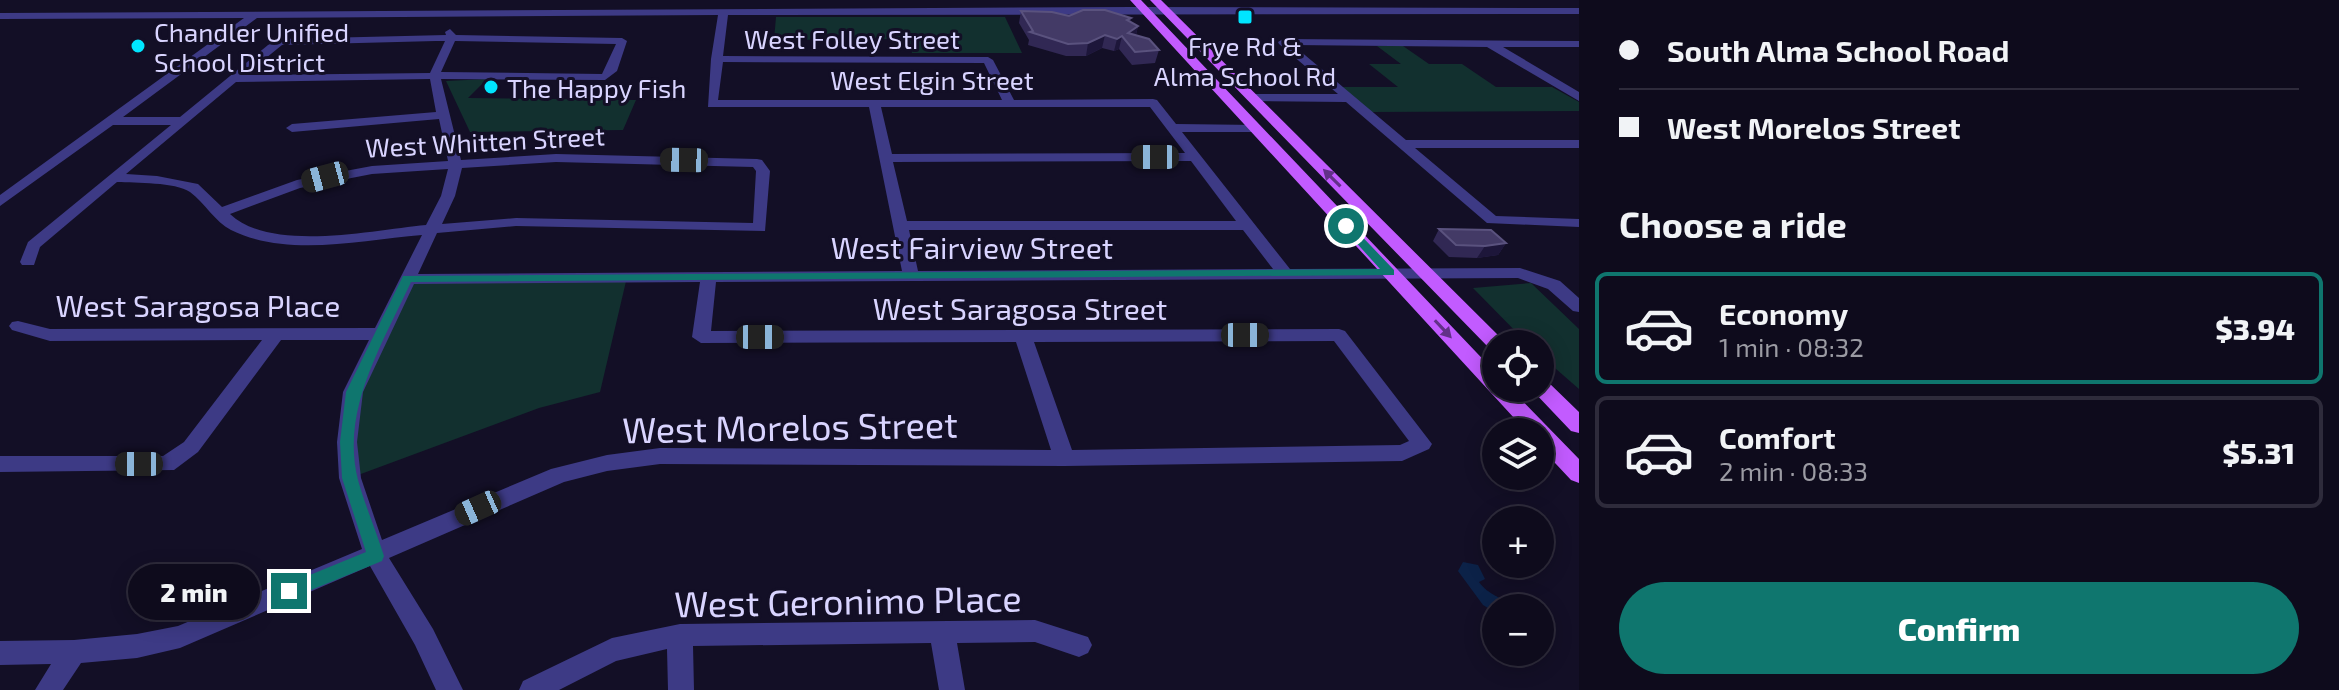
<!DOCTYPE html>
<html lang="en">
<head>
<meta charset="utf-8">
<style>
  :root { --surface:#0e0b1c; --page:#1c1929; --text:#f1f3f6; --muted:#9b9ba3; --line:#2e2b3b; --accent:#0f766e }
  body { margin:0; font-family:"Exo 2",sans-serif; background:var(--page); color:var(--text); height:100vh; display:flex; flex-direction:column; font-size:30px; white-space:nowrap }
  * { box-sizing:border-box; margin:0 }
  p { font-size:26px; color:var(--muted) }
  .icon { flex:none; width:44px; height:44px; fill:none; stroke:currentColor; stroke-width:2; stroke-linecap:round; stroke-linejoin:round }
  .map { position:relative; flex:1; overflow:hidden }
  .drawer { display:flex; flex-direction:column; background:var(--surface); width:760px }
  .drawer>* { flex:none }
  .hud { display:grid; align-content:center; height:176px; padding:0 40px; background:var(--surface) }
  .tools { position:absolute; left:1482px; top:330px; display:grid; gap:16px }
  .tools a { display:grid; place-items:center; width:72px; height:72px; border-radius:50%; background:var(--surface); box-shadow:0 4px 20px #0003,0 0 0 2px var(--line); font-size:40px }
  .end { position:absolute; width:36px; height:36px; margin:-18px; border:10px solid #0f766e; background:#fff; box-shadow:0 0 0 4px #fff }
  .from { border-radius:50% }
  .bubble { position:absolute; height:56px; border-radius:28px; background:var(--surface); box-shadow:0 4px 20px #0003,0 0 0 2px var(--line); font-size:26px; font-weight:800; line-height:56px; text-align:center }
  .car { position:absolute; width:24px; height:48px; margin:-24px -12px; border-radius:10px; box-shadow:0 0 6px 2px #0007; background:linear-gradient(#222 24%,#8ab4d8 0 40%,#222 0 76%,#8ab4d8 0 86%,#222 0) }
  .hud b { display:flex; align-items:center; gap:28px; height:76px; font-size:30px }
  .hud b+b { border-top:2px solid var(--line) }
  .hud i { width:20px; height:20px; background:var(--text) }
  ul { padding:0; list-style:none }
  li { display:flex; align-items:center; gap:24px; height:112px; margin:0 16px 12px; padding:0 24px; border:4px solid var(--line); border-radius:12px }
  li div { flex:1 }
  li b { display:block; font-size:30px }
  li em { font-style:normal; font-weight:800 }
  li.active { border-color:var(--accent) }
  li>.icon { width:72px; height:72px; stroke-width:1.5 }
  h2 { padding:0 40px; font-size:36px; line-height:96px }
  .action { display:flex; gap:16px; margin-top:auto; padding:16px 40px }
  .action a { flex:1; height:92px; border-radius:48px; background:var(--accent); color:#fff; font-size:32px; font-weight:800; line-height:92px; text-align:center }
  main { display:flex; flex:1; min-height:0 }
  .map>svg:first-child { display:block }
  .green { fill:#12302f }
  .water { fill:#0c2248 }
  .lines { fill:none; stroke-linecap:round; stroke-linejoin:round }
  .minor { fill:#3d3a85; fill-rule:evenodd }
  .major { fill:#c25bff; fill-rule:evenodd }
  .wall { fill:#312854 }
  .shaded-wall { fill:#1d163a }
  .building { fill:#433a66; stroke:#5a527e; stroke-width:2 }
  .oneway { fill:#623188 }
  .route { fill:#0f766e }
  .poi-dot { fill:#00e5ff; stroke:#130f26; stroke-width:3 }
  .labels { text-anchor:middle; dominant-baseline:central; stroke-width:6; stroke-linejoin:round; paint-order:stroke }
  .far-poi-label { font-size:26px; fill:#d9d4ff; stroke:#130f26; text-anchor:start }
  .far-street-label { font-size:26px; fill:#d9d4ff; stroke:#130f26 }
  .street-label { font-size:30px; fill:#d9d4ff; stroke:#130f26 }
  .near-street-label { font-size:36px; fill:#d9d4ff; stroke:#130f26 }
</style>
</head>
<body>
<main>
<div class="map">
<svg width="1579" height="690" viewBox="0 0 1579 690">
  <rect width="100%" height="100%" fill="#130f26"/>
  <path class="green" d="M776,17H1005L1022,53H912L908,39L774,40Z
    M1377,46H1403L1429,64H1462L1496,87H1552L1579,102V111L1371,112L1342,87H1398L1369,64H1401Z
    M487,79L468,98L636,100L623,130L470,132L446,81Z
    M627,277L600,392L539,408L350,478L353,392L407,279Z
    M1531,283L1579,329V389L1540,355V344H1528L1473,288Z"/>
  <path class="water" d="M1463,562L1478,565L1485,579L1479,582C1489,596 1501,595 1510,608H1496L1493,611L1483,605L1458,571Z"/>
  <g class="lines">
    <path class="minor" d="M1133,7L1579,8V14L728,15L723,56L988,57L993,60L1014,100L1153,99L1157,100L1176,124L1258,125V131L1254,132H1182L1290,269L1520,268L1560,281L1579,298V312L1573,311L1548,289L1518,278L716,282L711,331L1339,329L1345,331L1432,444L1429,449L1402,461L1064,466L660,464L607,471L564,482L389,558L433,629L463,690H436L415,645L370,566L180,648L137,658L81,663L63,690H35L51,664L0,665V641L74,640L137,634L178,626L362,549L339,478L337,442L343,392L369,340H281L198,452L174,470L0,472V456H163L184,442L262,340L50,341L12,330L9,326L12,322L18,321L50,329L375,328L422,235C361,240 288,258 231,230C215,222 205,203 190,192C175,182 136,183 117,182L40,247L34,265H22L20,262L28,242L171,125H113L0,206V195L244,18L0,19V13ZM718,15L711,59L708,107H869L902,271L418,274L437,233L516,226L765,231L770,171L762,160L757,159L556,154L461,160L441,79L605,80L617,71L627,41L622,38L456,35L450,29L445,32L446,35L280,39L268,45L180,117H123L257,18ZM436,41H445L430,73L245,75L282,45ZM455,41L616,44L602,74L441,72ZM723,62L984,63L1002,100H718ZM430,79L436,112L292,124L286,128L292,132L439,119L448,161L372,166L297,180L222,207L198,184L157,176L126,174L236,82ZM881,107H1150L1185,153L892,154ZM1191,161L1236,221H907L893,162ZM556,162L753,167L756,171L753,223L516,218L442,224L455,196L462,168ZM448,169L441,196L426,225C373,230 271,253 230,214L300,188L372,174ZM909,230H1243L1273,269L918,271ZM700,282L692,337L701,343L1016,342L1051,450L660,448L607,455L551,469L382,540L361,478L357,442L363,392L414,284ZM1334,341L1409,441L1400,445L1072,450L1034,342Z
      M1283,39L1579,41V47H1503L1579,92V101L1487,47L1293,45L1406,140H1579V148H1415L1496,216L1579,219V227L1487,223L1346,102L1249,101L1247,98L1253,94H1338L1279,44L1278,42Z
      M1035,620L1088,637L1092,645L1088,653L1079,657L1035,642L957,643L965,690H939L931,643L693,646L694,690H668L667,649L616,661L559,690H519L523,681L612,638L680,624Z"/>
    <path class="major" d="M1130,0H1141L1496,373V388H1510L1579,459V483L1571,480L1540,447V432H1527Z
      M1150,0H1161L1507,344H1496V350L1490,349Z
      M1540,379L1547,381L1579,412V433L1571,431L1533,391L1531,388H1540Z"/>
  </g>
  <path class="wall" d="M1021,11L1069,16L1131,18L1130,22L1138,26L1136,35L1159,50L1155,63L1132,65L1119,49L1114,51L1102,48L1086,56H1066L1028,45L1029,40L1019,23Z
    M1439,229L1506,243L1498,255L1477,258L1449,257L1433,241Z"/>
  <path class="shaded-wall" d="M1138,26L1135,38L1128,33Z
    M1105,35L1102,48L1086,56L1088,43Z
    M1122,36L1119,49L1114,51L1117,39Z
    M1506,243L1498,255L1477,258L1485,246Z"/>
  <path class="building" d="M1083,10H1105L1131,18L1127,20L1138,26L1128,33L1149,39L1159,50L1135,52L1122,36L1117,39L1105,35L1088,43L1068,44L1030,32L1033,31L1021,11L1052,12L1069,16Z
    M1439,229L1491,230L1506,243L1485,246L1456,245Z"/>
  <defs><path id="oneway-solid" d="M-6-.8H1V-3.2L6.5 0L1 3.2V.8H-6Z" transform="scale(2)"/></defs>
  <g class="oneway">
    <use href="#oneway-solid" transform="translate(1332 178) rotate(-135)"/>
    <use href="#oneway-solid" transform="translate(1443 329) rotate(47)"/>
  </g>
  <path class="route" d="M1343,224H1350L1394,270V275L411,282C383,343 340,410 358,480C365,505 376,531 384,556L382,561L289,599L280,591L283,586L366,552L342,478L340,442L346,392L403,276L1380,269L1343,228Z"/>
  <g class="poi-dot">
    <rect x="1237" y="9" width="16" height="16" rx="4"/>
    <circle cx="138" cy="46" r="8"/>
    <circle cx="491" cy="87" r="8"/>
  </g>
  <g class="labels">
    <g class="far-poi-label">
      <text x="154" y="31">Chandler Unified<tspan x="154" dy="30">School District</tspan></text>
      <text x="1245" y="45" text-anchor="middle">Frye Rd &amp;<tspan x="1245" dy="30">Alma School Rd</tspan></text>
      <text x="507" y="87">The Happy Fish</text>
    </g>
    <g class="far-street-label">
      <text x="852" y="38">West Folley Street</text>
      <text x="932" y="79">West Elgin Street</text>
      <text transform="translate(485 141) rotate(-3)">West Whitten Street</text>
    </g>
    <g class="street-label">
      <text x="972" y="247">West Fairview Street</text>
      <text x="198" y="305">West Saragosa Place</text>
      <text x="1020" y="308">West Saragosa Street</text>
    </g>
    <g class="near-street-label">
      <text transform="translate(790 426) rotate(-1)">West Morelos Street</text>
      <text transform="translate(848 600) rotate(-1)">West Geronimo Place</text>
    </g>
  </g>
</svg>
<div class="tools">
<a><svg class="icon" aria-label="locate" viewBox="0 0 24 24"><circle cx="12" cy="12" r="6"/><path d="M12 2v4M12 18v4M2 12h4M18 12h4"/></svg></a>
<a><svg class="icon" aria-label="layers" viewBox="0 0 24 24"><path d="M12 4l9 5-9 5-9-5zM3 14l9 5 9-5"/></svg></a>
<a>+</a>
<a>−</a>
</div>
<i class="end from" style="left:1346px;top:226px"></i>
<i class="end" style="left:289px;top:591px"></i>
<div class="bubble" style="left:128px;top:564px;width:132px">2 min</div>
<i class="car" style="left:1155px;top:157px;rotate:270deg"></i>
<i class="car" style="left:684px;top:160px;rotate:271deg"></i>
<i class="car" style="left:325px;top:177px;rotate:255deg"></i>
<i class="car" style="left:1245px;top:335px;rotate:90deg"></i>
<i class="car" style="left:760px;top:337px;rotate:90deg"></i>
<i class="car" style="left:139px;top:464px;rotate:270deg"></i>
<i class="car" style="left:478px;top:508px;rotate:246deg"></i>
</div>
<section class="drawer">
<div class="hud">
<b><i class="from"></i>South Alma School Road</b>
<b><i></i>West Morelos Street</b>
</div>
<h2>Choose a ride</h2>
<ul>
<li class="active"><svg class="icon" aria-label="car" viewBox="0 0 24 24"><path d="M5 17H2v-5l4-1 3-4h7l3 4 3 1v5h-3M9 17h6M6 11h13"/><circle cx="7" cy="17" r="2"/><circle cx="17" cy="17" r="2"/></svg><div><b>Economy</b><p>1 min · 08:32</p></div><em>$3.94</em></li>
<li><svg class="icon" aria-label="car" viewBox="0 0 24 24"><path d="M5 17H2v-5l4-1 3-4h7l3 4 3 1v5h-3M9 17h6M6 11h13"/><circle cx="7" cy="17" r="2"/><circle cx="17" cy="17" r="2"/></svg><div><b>Comfort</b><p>2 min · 08:33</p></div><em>$5.31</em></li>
</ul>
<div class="action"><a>Confirm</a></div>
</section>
</main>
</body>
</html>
